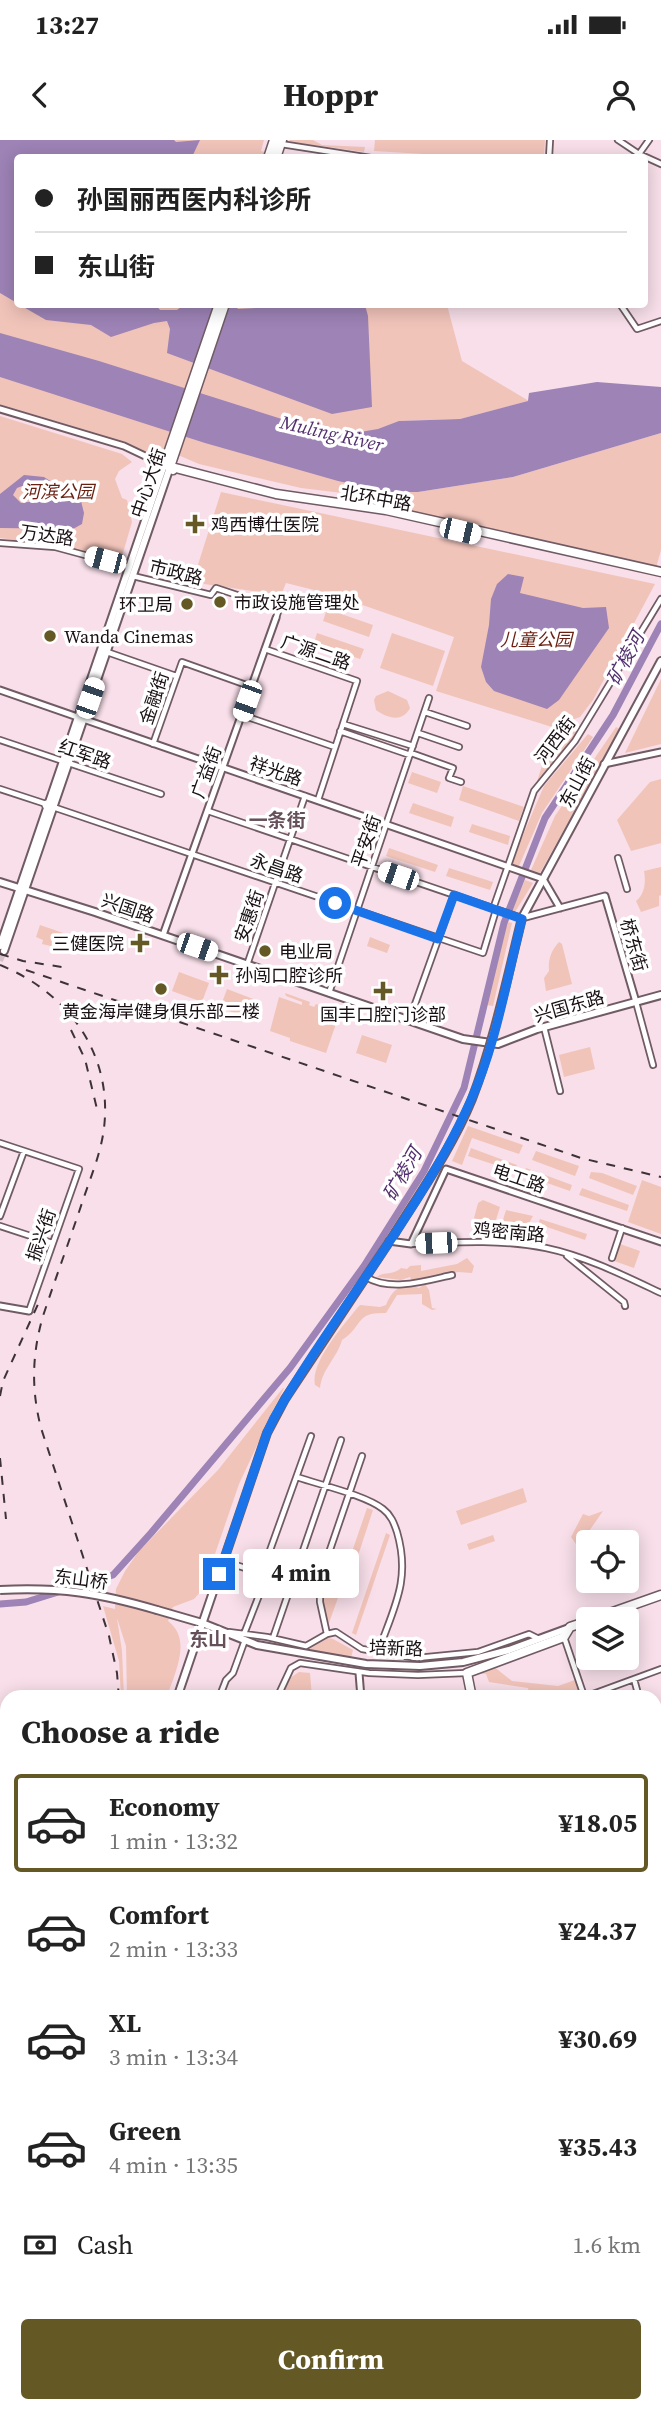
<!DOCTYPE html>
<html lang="en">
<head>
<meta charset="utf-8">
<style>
  :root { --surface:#fff; --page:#f2f2f2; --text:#222; --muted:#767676; --line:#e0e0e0; --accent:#645825 }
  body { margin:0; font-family:"Source Serif 4","Noto Sans SC",serif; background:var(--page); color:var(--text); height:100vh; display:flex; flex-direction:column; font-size:26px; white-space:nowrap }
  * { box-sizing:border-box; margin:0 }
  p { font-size:23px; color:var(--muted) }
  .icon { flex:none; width:38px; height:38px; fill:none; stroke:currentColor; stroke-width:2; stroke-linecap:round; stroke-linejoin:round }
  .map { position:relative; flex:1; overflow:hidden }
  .side { position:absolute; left:0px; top:1550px; width:662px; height:723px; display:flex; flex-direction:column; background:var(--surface); border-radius:21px 21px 0 0; box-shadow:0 4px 18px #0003 }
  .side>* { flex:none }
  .banner { position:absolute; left:14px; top:14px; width:634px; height:154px; border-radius:7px; box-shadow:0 4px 18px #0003; display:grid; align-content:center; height:154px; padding:0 21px; background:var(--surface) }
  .fabs { position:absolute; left:576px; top:1390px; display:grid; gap:14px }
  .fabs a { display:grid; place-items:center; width:63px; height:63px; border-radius:7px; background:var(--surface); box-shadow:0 4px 18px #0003; font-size:35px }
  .end { position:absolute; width:32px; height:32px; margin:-16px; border:9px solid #1a73e8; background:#fff; box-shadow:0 0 0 4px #fff }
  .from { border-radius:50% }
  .bubble { position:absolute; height:49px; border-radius:7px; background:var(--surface); box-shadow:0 4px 18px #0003; font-size:23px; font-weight:700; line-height:49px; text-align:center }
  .car { position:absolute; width:21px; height:42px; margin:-21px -10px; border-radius:9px; box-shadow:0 0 5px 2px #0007; background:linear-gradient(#fff 24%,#345 0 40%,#fff 0 76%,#345 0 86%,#fff 0) }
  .banner b { display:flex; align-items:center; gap:24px; height:66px; font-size:26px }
  .banner b+b { border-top:2px solid var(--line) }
  .banner i { width:18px; height:18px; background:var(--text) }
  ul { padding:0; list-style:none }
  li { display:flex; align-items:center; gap:21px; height:98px; margin:0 14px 10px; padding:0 7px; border:4px solid transparent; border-radius:7px }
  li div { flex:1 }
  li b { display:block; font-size:26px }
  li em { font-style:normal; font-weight:700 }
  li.on { border-color:var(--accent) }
  li>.icon { width:63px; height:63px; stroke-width:1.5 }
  h2 { padding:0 21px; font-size:32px; line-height:84px }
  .pay { display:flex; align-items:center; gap:18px; height:77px; padding:0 21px; font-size:26px }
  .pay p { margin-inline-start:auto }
  .action { display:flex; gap:14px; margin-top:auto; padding:14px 21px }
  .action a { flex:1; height:80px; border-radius:7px; background:var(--accent); color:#fff; font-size:28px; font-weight:700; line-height:80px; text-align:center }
  .status { display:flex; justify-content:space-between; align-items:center; height:49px; padding:0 35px; background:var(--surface); direction:ltr }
  .status svg { height:19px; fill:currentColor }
  header { display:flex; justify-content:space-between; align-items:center; height:91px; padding:0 21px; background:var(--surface); font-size:32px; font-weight:700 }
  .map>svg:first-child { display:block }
  .green { fill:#f1c4ba }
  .water { fill:#9d83b6; fill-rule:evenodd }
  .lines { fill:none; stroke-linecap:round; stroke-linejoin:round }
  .river { stroke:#9d83b6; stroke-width:7 }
  .secondary-tunnel { stroke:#d6c0c9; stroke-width:6; stroke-dasharray:6 3; stroke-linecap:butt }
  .minor-casing { stroke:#705b64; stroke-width:8 }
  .tertiary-casing { stroke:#705b64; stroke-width:9 }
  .secondary-casing { stroke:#705b64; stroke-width:10 }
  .trunk-casing { stroke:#705b64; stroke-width:11 }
  .motorway-casing { stroke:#705b64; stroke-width:12 }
  .minor { stroke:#fff; stroke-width:4.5 }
  .tertiary { stroke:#fff; stroke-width:5 }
  .secondary { stroke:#fff; stroke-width:6 }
  .trunk { stroke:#fff; stroke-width:8 }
  .motorway { stroke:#fff; stroke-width:9 }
  .rail { stroke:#3d3237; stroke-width:2; stroke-dasharray:9 9; stroke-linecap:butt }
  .secondary-bridge-casing { stroke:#705b64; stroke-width:10; stroke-linecap:butt }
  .secondary-bridge { stroke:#fff; stroke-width:6 }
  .route { stroke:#1a73e8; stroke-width:9 }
  .poi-dot { fill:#645825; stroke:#fff; stroke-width:2.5 }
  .labels { text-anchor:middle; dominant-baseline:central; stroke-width:7; stroke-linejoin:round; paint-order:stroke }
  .street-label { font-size:18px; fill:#181014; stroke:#fff }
  .park-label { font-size:18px; font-style:italic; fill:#691f11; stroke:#fff }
  .poi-label { font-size:18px; fill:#181014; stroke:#fff; text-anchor:start }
  .water-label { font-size:19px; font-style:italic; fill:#522f6e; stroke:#fff }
  .neighbourhood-label { font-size:19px; font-weight:bold; fill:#65505a; stroke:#fff }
</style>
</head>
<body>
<div class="status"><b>13:27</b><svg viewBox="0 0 49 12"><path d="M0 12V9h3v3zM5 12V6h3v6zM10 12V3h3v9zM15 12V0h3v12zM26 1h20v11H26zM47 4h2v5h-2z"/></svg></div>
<header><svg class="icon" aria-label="back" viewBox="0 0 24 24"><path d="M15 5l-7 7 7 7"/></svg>Hoppr<svg class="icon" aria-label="person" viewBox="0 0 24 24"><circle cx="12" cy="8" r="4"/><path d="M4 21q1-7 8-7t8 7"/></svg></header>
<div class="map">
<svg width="661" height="2273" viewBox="0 0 661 2273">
  <rect width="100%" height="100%" fill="#f8dfe9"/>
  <path class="green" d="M0,0H264L261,11L281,17L18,18V164L447,165L462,221L529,261L460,279L399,281L401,361L403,352H418L513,337L661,293V410L656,428L401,370L402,362L392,359L301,348L199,324L178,315L150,319L133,306L0,265Z
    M289,0H313L322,5L365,7L364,12L291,2Z
    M375,0H545L544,18L474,17L374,11Z
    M0,276L122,314L132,322L119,331L115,339L122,358L127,360L132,382L120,423L70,414L52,405L0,398Z
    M221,352L655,444L593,560L580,577L552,587L436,551L454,497L334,455L286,443L281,455L204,444L196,431Z
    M327,469L373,485L369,497L323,481Z
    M317,493L364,509L360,519L314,503Z
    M392,493L445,511L433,546L380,528Z
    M661,539V604L625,613Z
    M388,551L407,560L410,568C402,583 387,578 376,570L374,560L376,556Z
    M554,587L578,592L536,645Z
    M616,587L620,589L540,733L531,730L555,676Z
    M588,594L593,597L542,673L519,726L511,723L544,646Z
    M412,632L441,642L437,653L408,643Z
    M661,639V703L631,711L617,680L650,642Z
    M463,646L524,667L519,681L459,660Z
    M413,663L454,677L451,687L409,673Z
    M472,684L510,696L508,705L469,692Z
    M389,708L438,725L435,732L386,716Z
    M661,727V755L659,756V766L641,772L636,761C645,754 646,741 644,731Z
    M449,728L493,742L490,750L446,736Z
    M525,740L533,743L515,772L512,770Z
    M507,782L512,783L493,866L487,865Z
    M40,785L69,795L64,809L42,804L43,800L36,797Z
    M370,797L390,805L387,813L367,806Z
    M559,802L562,804L572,844L546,851L544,838L549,831C548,819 551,811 559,802Z
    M179,832L209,843L202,862L172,851Z
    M227,849L259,861L253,879L220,868Z
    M285,853L310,862L309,865L314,867L316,864L319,865V869L339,875L326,913L290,901V898L270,891L279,857L302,865V862L286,856Z
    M362,895L392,905L386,923L356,913Z
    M590,907L595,929L564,937L559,915Z
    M468,986L523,1005L519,1014L472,998L462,1025L452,1021Z
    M471,1008L517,1025L514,1031L468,1016Z
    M536,1011L579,1026L575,1036L532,1020Z
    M526,1028L572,1045L570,1051L524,1035Z
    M591,1032L602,1033L637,1046L633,1055L589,1038Z
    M642,1040L661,1047V1094L628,1082Z
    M582,1048L629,1065L627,1071L579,1055Z
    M483,1060L500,1067L495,1083L473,1082L478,1063Z
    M506,1070L533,1076L528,1085L502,1083Z
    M540,1079L587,1094L585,1100L538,1084Z
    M620,1104L640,1111L634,1128L614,1121Z
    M467,1118L474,1126L472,1133L458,1132L412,1142L410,1137L401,1140L377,1137C384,1131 392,1136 401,1128L407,1129L410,1126L421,1125V1131L457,1124Z
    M425,1144L429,1150L432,1168L437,1169L432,1170L422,1164V1154L397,1155L386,1173C354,1172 364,1186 342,1200C337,1218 322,1229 320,1248L315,1245C310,1222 344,1185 358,1167L360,1165L380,1167L386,1165C392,1149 403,1141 419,1148Z
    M283,1248H284L239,1344L203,1449L194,1459L173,1467L168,1481C193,1500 174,1534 167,1557H127L126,1506L117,1478L122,1511L124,1557H121L119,1521L103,1466L115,1469L116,1449L125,1431L139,1411L218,1330Z
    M523,1348L527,1362L461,1385L456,1371Z
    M367,1368L373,1370L349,1443L342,1441Z
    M603,1371L578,1407L571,1397L583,1374L589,1376Z
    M386,1393L390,1395L356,1495L352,1493Z
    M493,1395L495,1401L469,1410L467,1404Z
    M326,1449L339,1455L329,1483L326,1481L322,1452Z
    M328,1498L333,1499L353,1510L351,1518L308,1510Z
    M493,1526L512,1541L558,1546L575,1540L581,1555L530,1557L528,1548L489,1542L486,1534L475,1533Z
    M299,1532L310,1533L312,1557H282L290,1538Z"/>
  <path class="water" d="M0,0H174L176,2L200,0L192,17L18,18L17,163L0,153Z
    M155,164L160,170H177L185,164L235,165L238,169L270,167L271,164L365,165L368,176L372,267L332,274L167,213L170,189L167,181L154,183L111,197L91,185L46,180L20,165Z
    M0,193L99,221L323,292H360L378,289L399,281L460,279L528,261L529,253L597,242L661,247V293L513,337L418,352H391L338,341L205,303L0,237Z
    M24,335L44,337L81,361L84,373L82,384L73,389L0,388V354ZM30,343L49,348L51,356L35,361L21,363L13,355L17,348Z
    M508,434L524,437L520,453L583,468L606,467L609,488L559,560L547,569L494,551L486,542L481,527L489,485L491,459L497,444Z"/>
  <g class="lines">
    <path class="river" d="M0,1464L26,1462L113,1435L151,1393L290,1228L364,1126L424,1031L464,948L504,783L545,678L613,575L661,484"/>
    <path class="secondary-tunnel" d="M0,821L4,811"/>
    <defs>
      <path id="minor" d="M618,0L639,14L661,24
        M281,4L371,18
        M639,14L649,0
        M549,18L550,0
        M620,164L637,189L661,181
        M0,403L55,407L129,427
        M133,436L211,455L216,448L279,469L276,478
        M265,509L357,541L318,660
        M107,512L176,536
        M425,572L467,586
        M242,575L335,607
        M343,584L413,606
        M340,591L410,615
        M418,593L459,607
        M0,600L161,654
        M153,604L182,522L252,547
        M411,613L453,628L449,638L461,642
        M0,649L46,664
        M53,667L483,813L496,770
        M208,671L522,778
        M618,718L627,749
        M493,769L534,651L575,601L661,459
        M247,825L305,656
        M329,853L429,558
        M636,862L653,925
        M409,881L454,755
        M544,887L560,951
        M0,1003L79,1029L29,1171
        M0,1076L24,1011
        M0,1086L52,1103
        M411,1104C456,1102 501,1099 546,1108C585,1116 625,1136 661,1153
        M567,1116L624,1162L625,1166
        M612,1118L622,1088
        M366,1137C391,1152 425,1141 452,1135
        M297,1337C320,1345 365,1355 383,1369C391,1375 394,1383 397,1392C411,1440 394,1467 378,1512
        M223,1421L264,1434
        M229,1492L267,1497L306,1506L327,1494L336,1492L362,1509L417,1518L478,1512L529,1494L539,1499
        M244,1494L265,1440L264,1427L311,1296
        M327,1494L320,1462V1439L362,1316
        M564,1497L584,1556
        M273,1498L341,1300
        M634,1539L637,1550L636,1558
        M219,1558L226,1540L233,1533L245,1500
        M277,1558L291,1528L300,1523L369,1533L418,1535L466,1533
        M582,1558L661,1529
        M654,1642L661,1639
        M654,1688L661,1685
        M657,1721L661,1698
        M336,2273L351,2267L378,2266"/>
      <path id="tertiary" d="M0,269L124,306L164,325
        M0,550L543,739L560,768
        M604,624L661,612
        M522,778L605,756L636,862
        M163,795L276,478
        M389,1101L411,1104L446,1029L661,1102
        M0,1166L29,1171
        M359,1533L361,1558"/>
      <path id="secondary" d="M0,742L95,772L463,899L498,904L537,889L661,855
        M522,778L661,521
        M0,806L164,325
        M4,811L170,327
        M157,1470L202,1483L257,1505L366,1524L420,1526L463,1522L509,1510L569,1488
        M177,1558L267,1293L285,1259L395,1093"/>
      <path id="trunk" d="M268,18L274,0
        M276,18L282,0
        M219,164L164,325L276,354L386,370L661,432
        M173,330L170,327L172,321L225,164
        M593,1479L661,1455
        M472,1558L467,1533L564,1497L570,1487L588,1481
        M181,2266L182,2273"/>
      <path id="motorway" d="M47,665L52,667"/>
    </defs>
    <use href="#minor" class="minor-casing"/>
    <use href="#tertiary" class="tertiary-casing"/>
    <use href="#secondary" class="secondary-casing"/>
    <use href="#trunk" class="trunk-casing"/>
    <use href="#motorway" class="motorway-casing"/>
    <use href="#minor" class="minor"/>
    <use href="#tertiary" class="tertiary"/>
    <use href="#secondary" class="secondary"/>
    <use href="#trunk" class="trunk"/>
    <use href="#motorway" class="motorway"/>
    <path class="rail" d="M0,814L23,821L68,828
      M0,825C67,852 113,913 104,988C101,1013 91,1036 83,1060C70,1099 56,1137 43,1176C32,1214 31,1249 41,1288L109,1496L117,1533L119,1558
      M26,830L581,1018L661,1037
      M71,890L85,919L97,969
      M0,1256L3,1241L39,1162
      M0,1318L6,1379
      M70,1440L74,1455
      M166,2266V2273
      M142,2273L143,2266"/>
    <defs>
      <path id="secondary-bridge" d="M395,1093C422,1050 453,1006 472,959C494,901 507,839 522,778
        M0,1450C61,1447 99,1453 157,1470"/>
    </defs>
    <use href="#secondary-bridge" class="secondary-bridge-casing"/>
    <use href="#secondary-bridge" class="secondary-bridge"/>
  </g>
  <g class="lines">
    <path class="route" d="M219,1434L267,1293L274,1278C335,1171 419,1075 470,962C496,906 507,838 522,779L454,755L438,799L335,763"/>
  </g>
  <g class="poi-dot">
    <path d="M191.5 373.5h7v7h7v7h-7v7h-7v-7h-7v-7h7z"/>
    <circle cx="220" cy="462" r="7"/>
    <circle cx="187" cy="464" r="7"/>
    <circle cx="50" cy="496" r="7"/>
    <path d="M136.5 792.5h7v7h7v7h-7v7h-7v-7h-7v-7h7z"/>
    <circle cx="265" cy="811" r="7"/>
    <path d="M215.5 824.5h7v7h7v7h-7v7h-7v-7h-7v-7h7z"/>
    <circle cx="161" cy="849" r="7"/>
    <path d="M379.5 840.5h7v7h7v7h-7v7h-7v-7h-7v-7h7z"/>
  </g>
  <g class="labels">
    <g class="street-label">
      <text transform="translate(148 343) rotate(-71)">中心大街</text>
      <text transform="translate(376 358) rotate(10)">北环中路</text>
      <text transform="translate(47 395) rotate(8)">万达路</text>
      <text transform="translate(176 432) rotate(14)">市政路</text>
      <text transform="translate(316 512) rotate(19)">广源二路</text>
      <text transform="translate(154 558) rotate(-71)">金融街</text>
      <text transform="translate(555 600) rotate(-53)">河西街</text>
      <text transform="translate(85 614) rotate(19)">红军路</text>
      <text transform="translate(276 631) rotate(19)">祥光路</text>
      <text transform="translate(206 632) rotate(-70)">广益街</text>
      <text transform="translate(577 642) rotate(-62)">东山街</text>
      <text transform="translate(366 701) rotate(-71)">平安街</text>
      <text transform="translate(277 728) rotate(19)">永昌路</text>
      <text transform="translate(128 768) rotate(19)">兴国路</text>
      <text transform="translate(249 776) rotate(-71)">安惠街</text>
      <text transform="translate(634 805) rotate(74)">桥东街</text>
      <text transform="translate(569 866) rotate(-16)">兴国东路</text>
      <text transform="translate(519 1038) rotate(19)">电工路</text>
      <text transform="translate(509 1092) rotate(5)">鸡密南路</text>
      <text transform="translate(41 1095) rotate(-71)">振兴街</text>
      <text transform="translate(81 1439) rotate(7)">东山桥</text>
      <text transform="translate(396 1508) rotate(2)">培新路</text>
    </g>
    <g class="park-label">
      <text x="58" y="351">河滨公园</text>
      <text x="536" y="499">儿童公园</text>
    </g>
    <g class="poi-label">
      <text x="211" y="384">鸡西博仕医院</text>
      <text x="234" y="462">市政设施管理处</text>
      <text x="173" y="464" text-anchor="end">环卫局</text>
      <text x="64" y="496">Wanda Cinemas</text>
      <text x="124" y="803" text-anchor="end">三健医院</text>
      <text x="279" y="811">电业局</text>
      <text x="235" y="835">孙闯口腔诊所</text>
      <text x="161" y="871" text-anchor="middle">黄金海岸健身俱乐部二楼</text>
      <text x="383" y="874" text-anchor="middle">国丰口腔门诊部</text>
    </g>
    <g class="water-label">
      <text transform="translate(332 293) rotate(13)">Muling River</text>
      <text transform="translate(625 518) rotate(-62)">矿棱河</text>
      <text transform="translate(402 1034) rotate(-60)">矿棱河</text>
    </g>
    <g class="neighbourhood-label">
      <text x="277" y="680">一条街</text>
      <text x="208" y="1499">东山</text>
    </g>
  </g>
</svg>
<div class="fabs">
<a><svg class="icon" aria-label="locate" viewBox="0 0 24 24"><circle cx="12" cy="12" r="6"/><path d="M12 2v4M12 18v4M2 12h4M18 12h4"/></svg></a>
<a><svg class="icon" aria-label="layers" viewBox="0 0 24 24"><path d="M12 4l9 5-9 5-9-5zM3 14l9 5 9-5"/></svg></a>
</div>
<i class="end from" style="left:335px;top:763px"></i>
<i class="end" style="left:219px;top:1434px"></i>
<div class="bubble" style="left:243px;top:1409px;width:116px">4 min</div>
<i class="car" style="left:460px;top:391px;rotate:103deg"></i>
<i class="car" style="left:105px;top:420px;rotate:285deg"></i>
<i class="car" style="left:90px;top:558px;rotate:19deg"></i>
<i class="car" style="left:247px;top:561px;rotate:200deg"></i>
<i class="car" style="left:398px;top:736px;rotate:289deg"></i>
<i class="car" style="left:197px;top:807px;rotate:109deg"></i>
<i class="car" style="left:436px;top:1103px;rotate:268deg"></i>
<div class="banner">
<b><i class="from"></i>孙国丽西医内科诊所</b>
<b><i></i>东山街</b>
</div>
<section class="side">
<h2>Choose a ride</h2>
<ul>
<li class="on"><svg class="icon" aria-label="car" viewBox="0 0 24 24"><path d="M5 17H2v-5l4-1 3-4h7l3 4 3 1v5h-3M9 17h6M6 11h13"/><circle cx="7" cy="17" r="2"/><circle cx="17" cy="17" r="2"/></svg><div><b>Economy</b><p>1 min · 13:32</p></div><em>¥18.05</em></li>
<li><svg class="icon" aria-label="car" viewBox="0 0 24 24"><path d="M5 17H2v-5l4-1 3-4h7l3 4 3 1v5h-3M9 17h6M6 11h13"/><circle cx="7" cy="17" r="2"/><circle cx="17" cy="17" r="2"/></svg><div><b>Comfort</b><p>2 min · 13:33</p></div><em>¥24.37</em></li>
<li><svg class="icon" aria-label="car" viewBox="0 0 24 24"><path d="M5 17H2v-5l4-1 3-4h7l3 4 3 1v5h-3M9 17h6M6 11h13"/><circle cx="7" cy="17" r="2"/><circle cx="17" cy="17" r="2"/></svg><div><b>XL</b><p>3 min · 13:34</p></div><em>¥30.69</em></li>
<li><svg class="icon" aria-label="car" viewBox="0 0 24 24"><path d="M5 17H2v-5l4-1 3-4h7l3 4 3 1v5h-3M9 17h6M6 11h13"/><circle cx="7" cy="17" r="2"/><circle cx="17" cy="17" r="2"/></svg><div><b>Green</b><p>4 min · 13:35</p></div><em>¥35.43</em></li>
</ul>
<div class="pay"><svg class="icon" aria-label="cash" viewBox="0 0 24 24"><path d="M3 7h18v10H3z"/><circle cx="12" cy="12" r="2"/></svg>Cash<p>1.6 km</p></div>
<div class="action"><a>Confirm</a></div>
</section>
</div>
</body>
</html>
